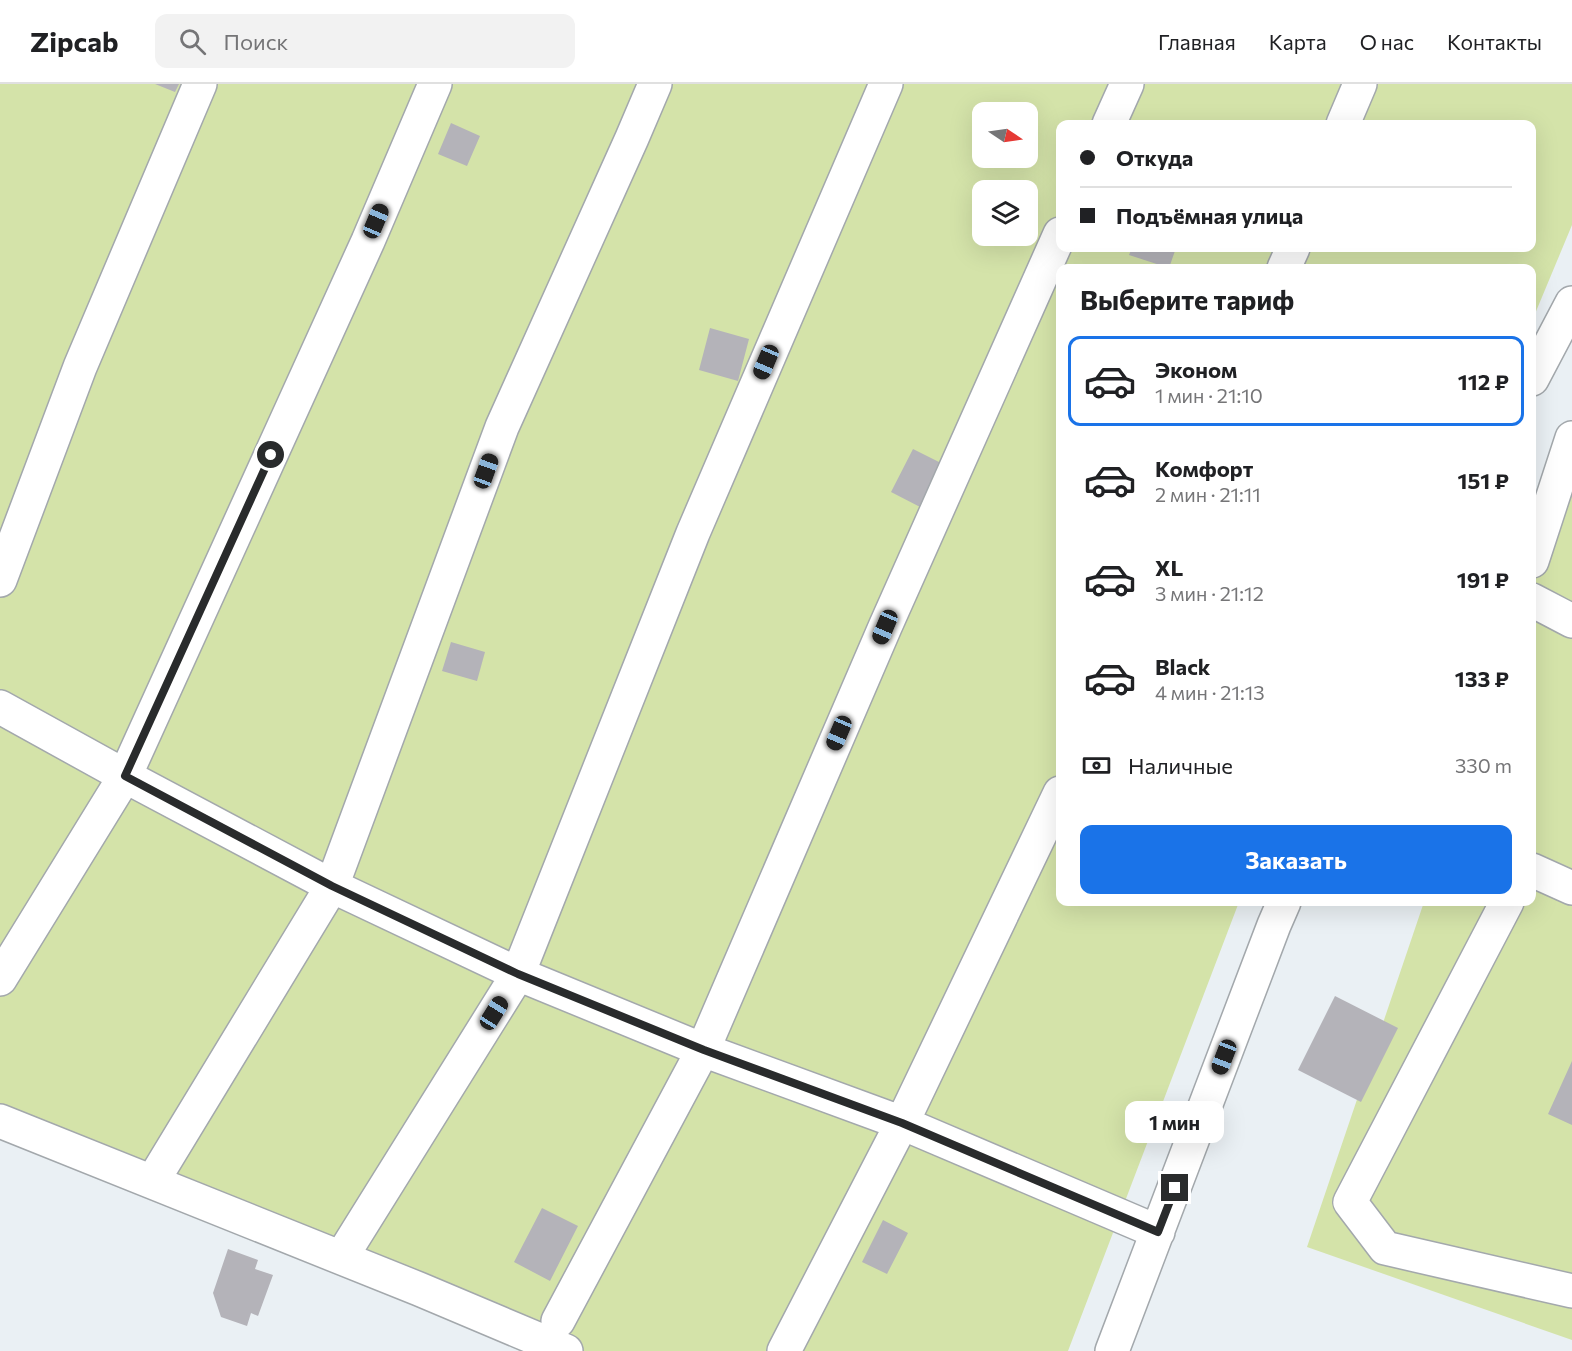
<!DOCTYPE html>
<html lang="ru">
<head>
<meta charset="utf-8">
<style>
  :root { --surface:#fff; --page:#f2f2f2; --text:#202124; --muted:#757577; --line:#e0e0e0; --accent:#1a73e8 }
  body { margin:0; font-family:Commissioner,sans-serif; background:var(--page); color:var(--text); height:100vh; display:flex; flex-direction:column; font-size:22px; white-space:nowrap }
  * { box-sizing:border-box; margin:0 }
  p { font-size:20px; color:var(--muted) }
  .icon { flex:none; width:33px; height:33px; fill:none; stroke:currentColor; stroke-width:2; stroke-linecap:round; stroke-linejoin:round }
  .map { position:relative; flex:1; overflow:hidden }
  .drawer { position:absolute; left:1056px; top:180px; width:480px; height:642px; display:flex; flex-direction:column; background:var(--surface); border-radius:12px; box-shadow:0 6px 24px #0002 }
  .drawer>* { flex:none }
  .guide { position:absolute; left:1056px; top:36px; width:480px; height:132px; border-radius:12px; box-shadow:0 6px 24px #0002; display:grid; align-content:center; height:132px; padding:0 24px; background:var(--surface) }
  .needle { width:39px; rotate:103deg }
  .tools { position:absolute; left:972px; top:18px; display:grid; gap:12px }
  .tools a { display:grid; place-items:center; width:66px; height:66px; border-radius:12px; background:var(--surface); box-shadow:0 6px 24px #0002; font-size:30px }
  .end { position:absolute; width:27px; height:27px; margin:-14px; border:8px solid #292b2c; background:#fff; box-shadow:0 0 0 3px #fff }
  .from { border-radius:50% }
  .bubble { position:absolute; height:42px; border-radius:12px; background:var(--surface); box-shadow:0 6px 24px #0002; font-size:20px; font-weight:700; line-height:42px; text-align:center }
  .car { position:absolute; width:18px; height:36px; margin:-18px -9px; border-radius:8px; box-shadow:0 0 4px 2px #0007; background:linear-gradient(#222 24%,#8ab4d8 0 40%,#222 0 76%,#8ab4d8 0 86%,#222 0) }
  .guide b { display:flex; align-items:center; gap:21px; height:57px; font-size:22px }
  .guide b+b { border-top:2px solid var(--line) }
  .guide i { width:15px; height:15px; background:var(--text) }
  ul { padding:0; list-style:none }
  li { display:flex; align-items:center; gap:18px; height:90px; margin:0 12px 9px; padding:0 12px; border:3px solid transparent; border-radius:12px }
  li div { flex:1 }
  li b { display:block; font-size:22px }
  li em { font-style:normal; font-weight:700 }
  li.active { border-color:var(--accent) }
  li>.icon { width:54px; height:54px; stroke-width:1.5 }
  h2 { padding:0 24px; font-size:27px; line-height:72px }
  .pay { display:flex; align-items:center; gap:15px; height:66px; padding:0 24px; font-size:22px }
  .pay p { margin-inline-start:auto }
  .cta { display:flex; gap:12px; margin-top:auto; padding:12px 24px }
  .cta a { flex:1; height:69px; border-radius:12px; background:var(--accent); color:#fff; font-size:24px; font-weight:700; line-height:69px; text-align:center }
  header { display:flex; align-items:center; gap:36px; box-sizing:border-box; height:84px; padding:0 30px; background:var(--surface); border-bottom:2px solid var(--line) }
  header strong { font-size:28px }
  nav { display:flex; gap:33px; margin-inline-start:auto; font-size:21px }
  .search { width:420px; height:54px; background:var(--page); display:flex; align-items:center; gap:15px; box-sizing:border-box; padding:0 21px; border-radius:12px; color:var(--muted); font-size:22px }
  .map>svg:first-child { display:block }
  .green { fill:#d4e3a9; fill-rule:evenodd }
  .building { fill:#b4b3b9 }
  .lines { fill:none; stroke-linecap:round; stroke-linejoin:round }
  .minor-casing { stroke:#a3a8ac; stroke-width:36 }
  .minor { stroke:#fff; stroke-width:33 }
  .route { stroke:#292b2c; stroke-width:8 }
</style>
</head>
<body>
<header>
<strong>Zipcab</strong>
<div class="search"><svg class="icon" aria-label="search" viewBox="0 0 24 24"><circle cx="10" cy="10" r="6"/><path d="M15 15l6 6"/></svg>Поиск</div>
<nav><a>Главная</a><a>Карта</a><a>О нас</a><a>Контакты</a></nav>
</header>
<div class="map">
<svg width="1572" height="1267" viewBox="0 0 1572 1267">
  <rect width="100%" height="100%" fill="#eaf0f4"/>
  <path class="green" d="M0,0H1572V141L1532,237V184H1060V818H1239L1068,1267H546L0,1042ZM982,28H1028V74H982ZM1060,40H1532V164H1060ZM982,106H1028V152H982Z
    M1572,384V1256L1307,1163L1424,818H1532V502Z"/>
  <path class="building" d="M155,0H179L175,8Z
    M451,39L480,52L467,82L438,70Z
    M1132,164H1176L1169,184L1129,171Z
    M710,244L749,255L738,297L699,286Z
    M913,365L945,381L924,425L891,408Z
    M451,558L485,568L477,597L442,587Z
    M1335,912L1398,944L1361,1018L1298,986Z
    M1572,977V1041L1548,1030Z
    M542,1124L578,1142L550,1197L514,1178Z
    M883,1136L908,1149L887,1190L862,1178Z
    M228,1165L258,1176L255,1185L273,1191L258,1232L251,1229L247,1242L221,1233L213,1209Z"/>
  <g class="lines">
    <defs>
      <path id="minor" d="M1109,40L1127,0
        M1343,40L1360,0
        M1284,184L1293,164
        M1532,295L1572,219
        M1532,477L1572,354
        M0,496L80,283L200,0
        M1532,516L1572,537
        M0,623L125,692L332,802L518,890L703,966L902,1039L1158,1148
        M1532,786L1572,804
        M1507,818L1350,1118L1385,1164L1572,1207
        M0,895L125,692L368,157L435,0
        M0,1037L419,1205L566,1267
        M157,1090L332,802L502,343L632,54L655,0
        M349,1161L518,890L693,449L886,0
        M558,1237L703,966L885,543L1060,150
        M784,1267L902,1039L1060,709
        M1112,1267L1274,841L1284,818"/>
    </defs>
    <use href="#minor" class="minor-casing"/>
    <use href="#minor" class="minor"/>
  </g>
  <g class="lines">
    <path class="route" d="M271,371L125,692L332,802L518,890L704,966L902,1039L1158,1148L1175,1104"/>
  </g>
</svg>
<div class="tools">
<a><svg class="needle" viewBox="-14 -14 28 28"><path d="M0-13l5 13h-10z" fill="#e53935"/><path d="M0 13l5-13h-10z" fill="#757577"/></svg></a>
<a><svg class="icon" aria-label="layers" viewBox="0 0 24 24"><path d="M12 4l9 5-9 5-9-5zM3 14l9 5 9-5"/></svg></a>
</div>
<i class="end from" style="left:271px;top:371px"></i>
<i class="end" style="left:1175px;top:1104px"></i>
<div class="bubble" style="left:1125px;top:1017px;width:99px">1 мин</div>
<i class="car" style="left:376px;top:137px;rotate:23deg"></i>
<i class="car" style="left:766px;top:278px;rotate:203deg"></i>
<i class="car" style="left:486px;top:387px;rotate:20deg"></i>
<i class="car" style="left:885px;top:543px;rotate:203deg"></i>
<i class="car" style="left:839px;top:649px;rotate:203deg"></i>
<i class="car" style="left:494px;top:929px;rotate:32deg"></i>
<i class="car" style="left:1224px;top:973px;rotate:201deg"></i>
<div class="guide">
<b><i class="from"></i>Откуда</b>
<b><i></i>Подъёмная улица</b>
</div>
<section class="drawer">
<h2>Выберите тариф</h2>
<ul>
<li class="active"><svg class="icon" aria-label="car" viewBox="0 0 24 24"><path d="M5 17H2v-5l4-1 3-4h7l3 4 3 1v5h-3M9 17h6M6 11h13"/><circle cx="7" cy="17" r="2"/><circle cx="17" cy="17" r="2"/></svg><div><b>Эконом</b><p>1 мин · 21:10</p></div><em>112 ₽</em></li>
<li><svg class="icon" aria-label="car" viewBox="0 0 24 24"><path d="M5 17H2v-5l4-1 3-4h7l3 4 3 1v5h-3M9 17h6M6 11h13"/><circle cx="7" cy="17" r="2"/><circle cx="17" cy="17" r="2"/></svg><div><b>Комфорт</b><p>2 мин · 21:11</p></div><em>151 ₽</em></li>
<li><svg class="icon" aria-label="car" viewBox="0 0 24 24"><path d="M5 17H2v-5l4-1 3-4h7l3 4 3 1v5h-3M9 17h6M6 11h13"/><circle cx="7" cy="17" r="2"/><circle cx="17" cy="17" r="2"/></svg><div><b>XL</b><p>3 мин · 21:12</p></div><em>191 ₽</em></li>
<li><svg class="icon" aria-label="car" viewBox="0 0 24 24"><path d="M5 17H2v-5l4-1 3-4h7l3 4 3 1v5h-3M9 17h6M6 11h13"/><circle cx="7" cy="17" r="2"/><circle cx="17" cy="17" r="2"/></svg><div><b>Black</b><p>4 мин · 21:13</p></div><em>133 ₽</em></li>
</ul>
<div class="pay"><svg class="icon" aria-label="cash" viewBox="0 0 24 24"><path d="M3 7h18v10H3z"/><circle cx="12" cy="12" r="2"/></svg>Наличные<p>330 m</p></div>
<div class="cta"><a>Заказать</a></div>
</section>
</div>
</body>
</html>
